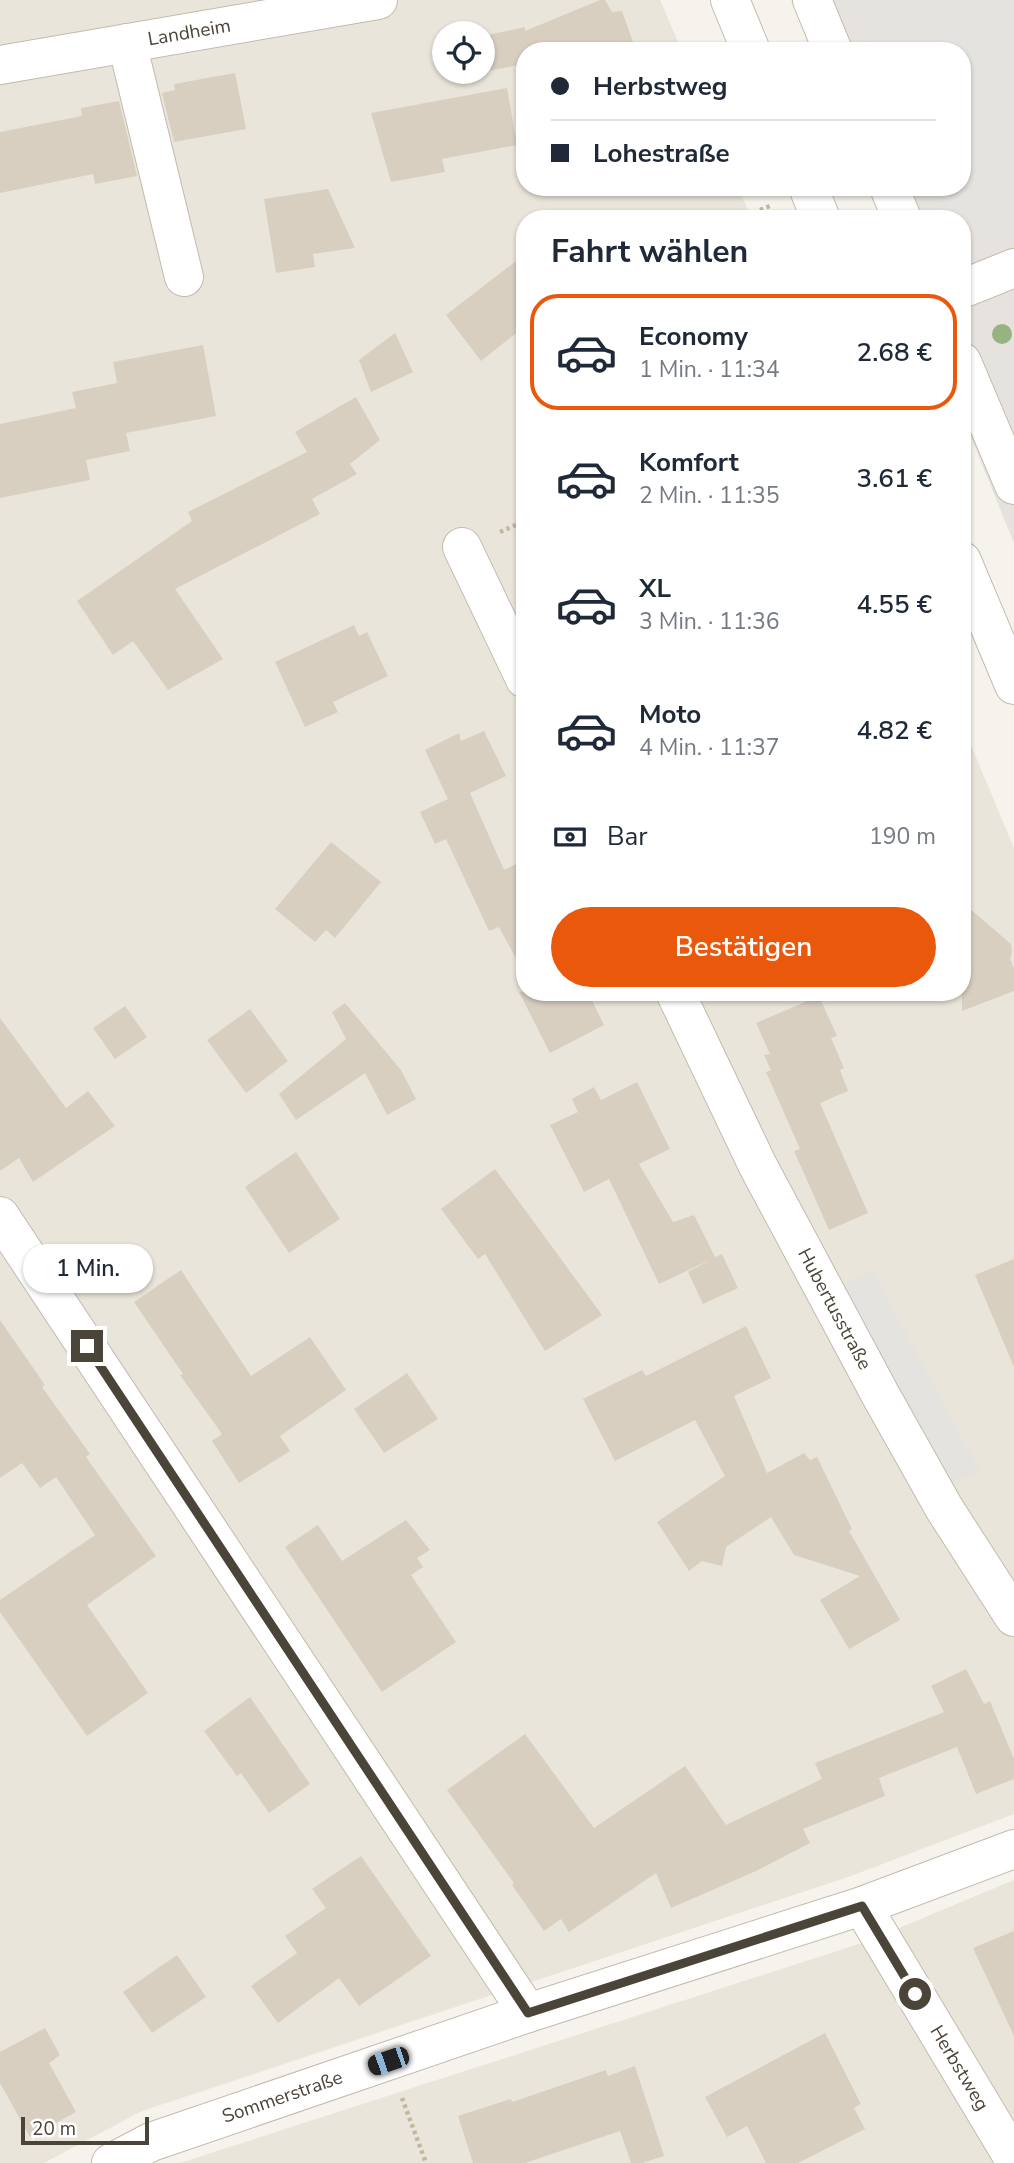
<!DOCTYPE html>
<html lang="de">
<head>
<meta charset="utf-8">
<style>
  :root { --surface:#fff; --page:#f6f6f7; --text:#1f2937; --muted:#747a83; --line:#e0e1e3; --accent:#ea580c }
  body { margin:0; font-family:"Nunito Sans",sans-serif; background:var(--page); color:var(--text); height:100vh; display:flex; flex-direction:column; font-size:26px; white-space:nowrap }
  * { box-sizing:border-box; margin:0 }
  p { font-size:23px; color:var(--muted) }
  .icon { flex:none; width:38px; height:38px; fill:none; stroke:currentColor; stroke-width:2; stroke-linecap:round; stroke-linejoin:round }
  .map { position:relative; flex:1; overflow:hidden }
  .side { position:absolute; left:516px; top:210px; width:455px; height:791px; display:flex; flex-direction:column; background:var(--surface); border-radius:28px; box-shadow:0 2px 5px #0004 }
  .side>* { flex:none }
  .top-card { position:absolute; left:516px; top:42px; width:455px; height:154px; border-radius:28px; box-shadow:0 2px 5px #0004; display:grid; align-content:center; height:154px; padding:0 35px; background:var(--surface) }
  .tools { position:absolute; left:432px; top:21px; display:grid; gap:14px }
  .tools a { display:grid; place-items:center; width:63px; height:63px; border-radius:50%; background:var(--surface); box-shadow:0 2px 5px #0004; font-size:35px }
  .scale { position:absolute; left:21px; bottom:18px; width:128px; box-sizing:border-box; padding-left:7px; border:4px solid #4b4439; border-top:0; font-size:19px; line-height:24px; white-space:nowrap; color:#4b4439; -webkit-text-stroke:5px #fff; paint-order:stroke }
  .end { position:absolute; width:32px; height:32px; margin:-16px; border:9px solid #4b4439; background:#fff; box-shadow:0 0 0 4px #fff }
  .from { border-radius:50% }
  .bubble { position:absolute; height:49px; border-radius:24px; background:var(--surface); box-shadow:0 2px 5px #0004; font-size:23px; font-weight:600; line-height:49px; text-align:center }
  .car { position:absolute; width:21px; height:42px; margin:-21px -10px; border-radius:9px; box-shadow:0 0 5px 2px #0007; background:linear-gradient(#222 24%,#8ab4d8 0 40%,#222 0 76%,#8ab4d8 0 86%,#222 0) }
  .top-card b { display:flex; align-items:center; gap:24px; height:66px; font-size:26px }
  .top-card b+b { border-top:2px solid var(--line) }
  .top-card i { width:18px; height:18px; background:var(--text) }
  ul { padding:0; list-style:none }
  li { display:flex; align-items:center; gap:21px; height:116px; margin:0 14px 10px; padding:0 21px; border:4px solid transparent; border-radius:28px }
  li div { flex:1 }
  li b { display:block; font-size:26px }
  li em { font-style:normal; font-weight:600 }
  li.current { border-color:var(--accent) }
  li>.icon { width:63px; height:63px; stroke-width:1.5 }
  h2 { padding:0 35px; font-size:32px; line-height:84px }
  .pay { display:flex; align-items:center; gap:18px; height:77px; padding:0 35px; font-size:26px }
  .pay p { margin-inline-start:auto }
  .action { display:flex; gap:14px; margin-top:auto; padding:14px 35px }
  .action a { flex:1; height:80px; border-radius:42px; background:var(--accent); color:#fff; font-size:28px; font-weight:600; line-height:80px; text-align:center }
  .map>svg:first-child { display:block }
  .residential { fill:#eae5da; fill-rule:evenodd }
  .industrial { fill:#e6e2dd }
  .parking { fill:#e5e3e0 }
  .building { fill:#d8cfc1 }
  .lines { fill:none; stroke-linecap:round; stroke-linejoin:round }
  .minor-casing { stroke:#c2bbae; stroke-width:40 }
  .path { stroke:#c4b79f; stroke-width:4.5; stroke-dasharray:3.5 3.5; stroke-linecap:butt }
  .minor { stroke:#fff; stroke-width:38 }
  .tree { fill:#97b381 }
  .route { stroke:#4b4439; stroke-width:9 }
  .labels { text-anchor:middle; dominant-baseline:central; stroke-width:7; stroke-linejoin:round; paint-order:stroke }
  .street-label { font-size:19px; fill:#4b4439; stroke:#fff }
</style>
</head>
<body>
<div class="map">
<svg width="1014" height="2163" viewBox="0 0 1014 2163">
  <rect width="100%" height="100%" fill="#f6f3ec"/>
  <path class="residential" d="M0,0H660L682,51H525V187H738L752,219H525V992H962L963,726L1014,848V1814L851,1876L142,2111L44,2163H0ZM444,33H483V72H444Z
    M1014,1880V2163H180L868,1941Z"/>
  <path class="industrial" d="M791,0H1014V543L963,418L962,219H881L868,187H962V51H812Z"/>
  <path class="parking" d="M853,0H1014V226L988,237L976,209L950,219H945L932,187H962V51H874Z
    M1014,345V426L986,357Z
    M872,1270L979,1470L951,1485L843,1285Z"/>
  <path class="building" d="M600,0H605L612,12L622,11L633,42L617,51H525V64L483,72V36L525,27V31Z
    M235,73L246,129L174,142L162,93L175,90L174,84Z
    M507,88L517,145L442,159L445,172L391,182L371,113Z
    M119,101L137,176L95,184L93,174L0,193V132L82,116L81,108Z
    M328,189L355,248L313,254L315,267L276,273L264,199Z
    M525,254V326L481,361L446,315Z
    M395,333L413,372L371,392L359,360Z
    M203,345L216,416L126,433L130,451L86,460L90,480L0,498V424L76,408L72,392L117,383L113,362Z
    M356,397L380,440L350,464L357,474L312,499L320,514L175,589L223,659L168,690L133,641L113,655L77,601L192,521L188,512L307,452L295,432Z
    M354,625L359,636L367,632L388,676L333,702L338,712L305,727L275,662Z
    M484,731L506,776L470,793L504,870L525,860V975L499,927L489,931L446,839L435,844L420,812L448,799L425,750L459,733L461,741Z
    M331,842L381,882L335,938L326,930L315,942L275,909Z
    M962,902L1011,944L1012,952L1010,959L1014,969V991L962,1011Z
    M519,992H588L604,1025L550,1053Z
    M819,996L837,1036L831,1038L844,1068L840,1070L848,1091L820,1103L868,1213L829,1230L794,1151L800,1149L766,1072L771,1070L764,1055L770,1054L756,1023Z
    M345,1003L401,1070L416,1099L387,1115L365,1073L296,1120L279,1094L346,1039L332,1012Z
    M125,1006L147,1037L115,1059L93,1028Z
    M250,1009L288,1061L246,1093L207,1040Z
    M0,1018L66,1108L88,1091L115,1126L33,1182L19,1158L0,1171Z
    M637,1082L670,1149L639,1164L673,1222L694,1215L715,1257L722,1254L738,1288L703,1304L688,1272L710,1260L659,1284L609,1179L584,1192L550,1125L578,1112L572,1099L594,1087L601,1100Z
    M296,1152L340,1219L289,1253L245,1187Z
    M495,1169L602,1315L545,1351L485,1254L478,1259L441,1209Z
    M1014,1259V1367L975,1275Z
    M181,1270L251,1376L310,1337L346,1390L280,1436L290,1451L239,1483L212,1441L222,1434L180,1375L183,1374L134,1302Z
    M0,1320L45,1385L42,1387L90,1454L86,1457L156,1556L87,1605L148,1693L87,1736L0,1612V1600L95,1535L56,1477L40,1488L22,1463L0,1478Z
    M746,1326L771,1378L734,1396L767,1473L804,1453L810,1460L817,1457L852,1529L849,1531L900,1620L849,1649L820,1600L860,1576L794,1555L771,1517L726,1547L722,1566L702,1561L689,1571L657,1522L725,1476L695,1420L615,1461L583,1399L642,1370L646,1376Z
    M407,1373L438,1419L384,1453L354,1409Z
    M406,1520L430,1550L417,1558L423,1567L411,1575L456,1642L382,1692L285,1547L318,1525L342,1561Z
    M966,1669L984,1704L990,1701L1014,1759V1779L976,1794L957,1747L879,1778L885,1796L803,1829L810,1843L756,1871L671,1908L656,1873L569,1932L561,1919L544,1931L512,1885L514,1883L447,1790L525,1734L594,1828L685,1766L726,1825L822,1779L815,1763L944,1712L931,1686Z
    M250,1697L310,1784L269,1813L241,1773L237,1776L204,1731Z
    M361,1856L431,1956L359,2006L339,1978L278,2023L251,1986L297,1953L285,1936L326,1908L312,1889Z
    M1014,1931V2036L973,1948Z
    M177,1955L206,1997L152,2033L123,1992Z
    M45,2028L60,2055L49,2063L76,2112L30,2137L0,2083V2052Z
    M825,2033L861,2104L854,2108L865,2129L798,2163H766L747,2126L727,2137L705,2097Z
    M635,2066L664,2156L642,2163H631L620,2131L525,2163H473L458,2116L511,2099L512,2102L606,2070L608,2076Z"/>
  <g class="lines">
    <defs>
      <g id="minor">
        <path d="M730,0L751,51"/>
        <path d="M812,0L833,51"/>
        <path d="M127,43L184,277"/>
        <path id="s1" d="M0,65L378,0"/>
        <path d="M808,187L821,219"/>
        <path d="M889,187L902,219"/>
        <path d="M962,289L1014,268"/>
        <path d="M962,362L1014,485"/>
        <path d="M462,547L525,679"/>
        <path d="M962,561L1014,685"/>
        <path id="s2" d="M675,992L758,1166L880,1394L944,1508L1014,1617"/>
        <path d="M0,1216L528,2013"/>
        <path id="s3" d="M862,1906L1014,2159"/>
        <path id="s4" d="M111,2163L151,2142L528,2013L862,1906L1014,1849"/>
      </g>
    </defs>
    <use href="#minor" class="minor-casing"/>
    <path class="path" d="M760,210L772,205
      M500,532L525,521
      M402,2098L426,2163"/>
    <use href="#minor" class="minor"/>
  </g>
  <circle class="tree" cx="1002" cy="334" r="10"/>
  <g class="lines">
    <path class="route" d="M87,1346L528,2013L862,1906L915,1994"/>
  </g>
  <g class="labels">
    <g class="street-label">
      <text stroke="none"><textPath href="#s1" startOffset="192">Landheim</textPath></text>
      <text stroke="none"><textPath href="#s2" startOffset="355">Hubertusstraße</textPath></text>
      <text stroke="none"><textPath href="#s3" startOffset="189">Herbstweg</textPath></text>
      <text stroke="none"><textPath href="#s4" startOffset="184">Sommerstraße</textPath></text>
    </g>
  </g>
</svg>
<div class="tools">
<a><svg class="icon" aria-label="locate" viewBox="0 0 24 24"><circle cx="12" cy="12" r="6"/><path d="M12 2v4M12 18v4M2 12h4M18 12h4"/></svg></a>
</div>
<div class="scale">20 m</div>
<i class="end from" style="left:915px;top:1994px"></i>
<i class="end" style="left:87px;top:1346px"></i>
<div class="bubble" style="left:23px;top:1244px;width:130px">1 Min.</div>
<i class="car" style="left:388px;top:2061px;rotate:251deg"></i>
<div class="top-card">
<b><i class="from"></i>Herbstweg</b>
<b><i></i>Lohestraße</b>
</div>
<section class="side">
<h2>Fahrt wählen</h2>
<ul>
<li class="current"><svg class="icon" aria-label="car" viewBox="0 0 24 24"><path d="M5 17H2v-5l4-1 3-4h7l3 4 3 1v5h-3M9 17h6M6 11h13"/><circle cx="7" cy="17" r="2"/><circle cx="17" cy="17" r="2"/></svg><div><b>Economy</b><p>1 Min. · 11:34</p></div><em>2.68 €</em></li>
<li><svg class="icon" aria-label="car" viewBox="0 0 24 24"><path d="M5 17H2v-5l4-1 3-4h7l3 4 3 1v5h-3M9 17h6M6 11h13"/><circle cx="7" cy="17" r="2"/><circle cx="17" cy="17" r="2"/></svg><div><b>Komfort</b><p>2 Min. · 11:35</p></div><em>3.61 €</em></li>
<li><svg class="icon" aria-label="car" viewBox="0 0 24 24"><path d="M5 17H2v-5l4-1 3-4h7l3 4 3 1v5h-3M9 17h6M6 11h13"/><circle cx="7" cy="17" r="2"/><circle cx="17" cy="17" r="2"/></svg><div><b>XL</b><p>3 Min. · 11:36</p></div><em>4.55 €</em></li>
<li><svg class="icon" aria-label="car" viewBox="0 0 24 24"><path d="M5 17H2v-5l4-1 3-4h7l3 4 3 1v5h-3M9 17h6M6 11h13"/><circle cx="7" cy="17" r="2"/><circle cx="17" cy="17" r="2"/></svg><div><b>Moto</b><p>4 Min. · 11:37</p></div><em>4.82 €</em></li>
</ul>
<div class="pay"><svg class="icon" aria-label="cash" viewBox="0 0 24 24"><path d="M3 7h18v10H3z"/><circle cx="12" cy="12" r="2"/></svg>Bar<p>190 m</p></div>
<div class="action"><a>Bestätigen</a></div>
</section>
</div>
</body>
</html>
